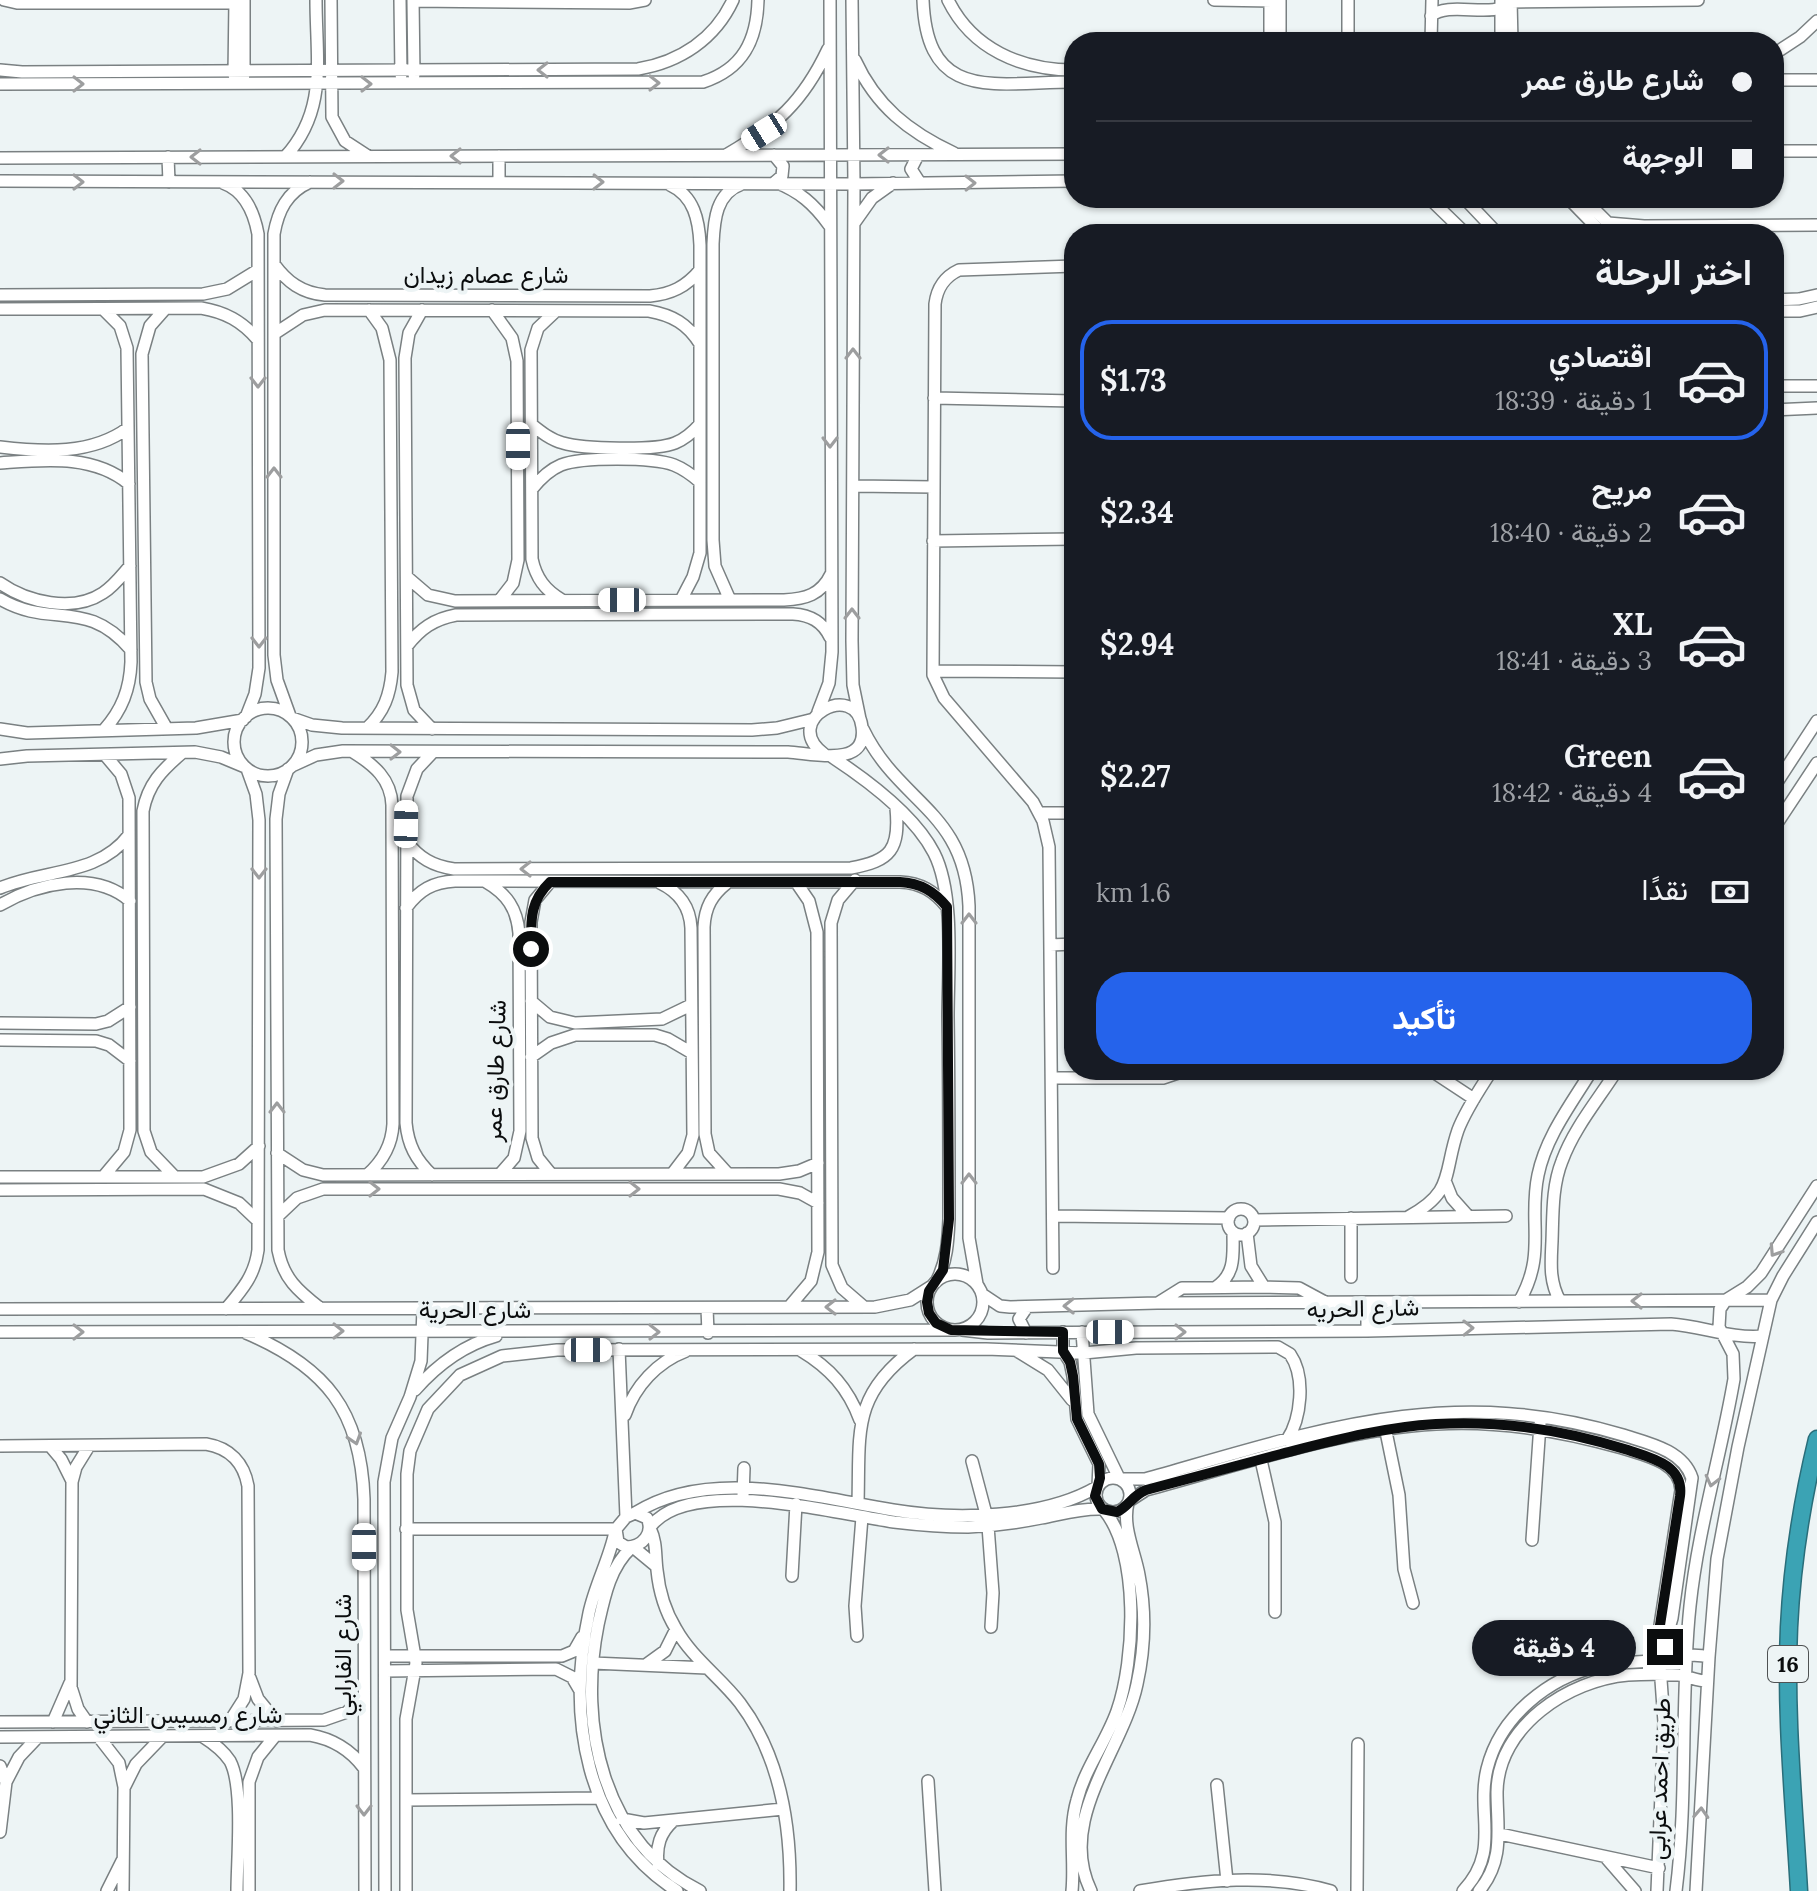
<!DOCTYPE html>
<html lang="ar">
<head>
<meta charset="utf-8">
<style>
  :root { --surface:#171b24; --page:#242831; --text:#f1f3f6; --muted:#9ea1a6; --line:#363941; --accent:#2563eb }
  body { margin:0; font-family:Lora,Vazirmatn,serif; background:var(--page); color:var(--text); direction:rtl; height:100vh; display:flex; flex-direction:column; font-size:30px; white-space:nowrap }
  * { box-sizing:border-box; margin:0 }
  p { font-size:26px; color:var(--muted) }
  .icon { flex:none; width:44px; height:44px; fill:none; stroke:currentColor; stroke-width:2; stroke-linecap:round; stroke-linejoin:round }
  .map { position:relative; flex:1; overflow:hidden; direction:ltr }
  .details { position:absolute; left:1064px; top:224px; width:720px; height:856px; display:flex; flex-direction:column; background:var(--surface); border-radius:32px; box-shadow:0 2px 6px #0004; direction:rtl }
  .details>* { flex:none }
  .top-card { position:absolute; left:1064px; top:32px; width:720px; height:176px; border-radius:32px; box-shadow:0 2px 6px #0004; direction:rtl; display:grid; align-content:center; height:176px; padding:0 32px; background:var(--surface) }
  .end { position:absolute; width:36px; height:36px; margin:-18px; border:10px solid #0b0d0e; background:#fff; box-shadow:0 0 0 4px #fff }
  .from { border-radius:50% }
  .bubble { position:absolute; height:56px; border-radius:28px; background:var(--surface); box-shadow:0 2px 6px #0004; font-size:26px; font-weight:800; line-height:56px; text-align:center; direction:rtl }
  .car { position:absolute; width:24px; height:48px; margin:-24px -12px; border-radius:10px; box-shadow:0 0 6px 2px #0007; background:linear-gradient(#fff 24%,#345 0 40%,#fff 0 76%,#345 0 86%,#fff 0) }
  .top-card b { display:flex; align-items:center; gap:28px; height:76px; font-size:30px }
  .top-card b+b { border-top:2px solid var(--line) }
  .top-card i { width:20px; height:20px; background:var(--text) }
  ul { padding:0; list-style:none }
  li { display:flex; align-items:center; gap:24px; height:120px; margin:0 16px 12px; padding:0 16px; border:4px solid transparent; border-radius:32px }
  li div { flex:1 }
  li b { display:block; font-size:30px }
  li em { font-style:normal; font-weight:800 }
  li.on { border-color:var(--accent) }
  li>.icon { width:72px; height:72px; stroke-width:1.5 }
  h2 { padding:0 32px; font-size:36px; line-height:96px }
  .pay { display:flex; align-items:center; gap:20px; height:88px; padding:0 32px; font-size:30px }
  .pay p { margin-inline-start:auto }
  .action { display:flex; gap:16px; margin-top:auto; padding:16px 32px }
  .action a { flex:1; height:92px; border-radius:32px; background:var(--accent); color:#fff; font-size:32px; font-weight:800; line-height:92px; text-align:center }
  .map>svg:first-child { display:block }
  .lines { fill:none; stroke-linecap:round; stroke-linejoin:round }
  .minor-casing { stroke:#7a8082; stroke-width:14 }
  .highway-casing { stroke:#2a6e7a; stroke-width:19 }
  .minor { stroke:#fff; stroke-width:11 }
  .highway { stroke:#3ba3b4; stroke-width:16 }
  .oneway { stroke:#9d9e9f }
  .route { stroke:#0b0d0e; stroke-width:10 }
  .labels { text-anchor:middle; dominant-baseline:central; stroke-width:8; stroke-linejoin:round; paint-order:stroke }
  .shield { fill:#edf4f5; stroke:#4f5253; stroke-width:2 }
  .shield-label { font-size:22px; font-weight:bold; fill:#0b0d0e }
  .street-label { font-size:24px; fill:#0b0d0e; stroke:#edf4f5 }
</style>
</head>
<body>
<div class="map">
<svg width="1817" height="1891" viewBox="0 0 1817 1891">
  <rect width="100%" height="100%" fill="#edf4f5"/>
  <g class="lines">
    <defs>
      <path id="minor" d="M4,0L17,3H234
        M331,0L332,117L345,141L368,156
        M400,0L401,75
        M413,0L414,75
        M852,0L854,184L852,641L853,685L860,719
        M923,0C927,104 995,82 1074,82
        M948,0C972,49 1021,70 1074,70
        M1214,0L1280,1
        M1280,0V42
        M1511,0L1512,42
        M413,1L629,3L645,0
        M1501,1V42
        M1431,16C1450,0 1494,20 1511,2L1698,0
        M1270,42V0
        M1348,42V0
        M1431,42L1432,0
        M1774,54L1800,37L1817,21
        M855,60C876,106 909,132 954,153
        M0,70L22,72L638,69C680,62 715,39 733,0
        M234,75L235,0
        M244,75V0
        M1774,80H1817
        M0,84L703,82C743,69 757,40 758,0
        M1774,151H1817
        M726,155C776,126 803,102 828,49
        M774,155L783,166L782,176L775,182C799,191 814,204 829,225
        M918,155L911,169L920,183
        M499,156V181
        M168,157L169,182
        M285,157C328,110 316,59 316,0
        M0,158L1074,154
        M0,181L854,184L1074,181
        M223,183C245,191 254,212 258,234L259,668L255,694L246,717
        M670,185C694,196 699,220 700,245V553L693,577L681,600
        M1429,198L1466,234
        M1464,198L1498,234
        M1568,198L1603,234
        M1583,198L1619,234
        M855,222L872,198L893,183
        M1608,223L1644,226L1817,225
        M274,264C287,282 302,293 325,295L650,296C671,294 686,287 700,270
        M0,295L203,294L227,289L258,270
        M1774,300L1799,299L1817,295
        M0,309L201,308C225,312 242,321 258,340
        M103,309L120,326L127,348L131,662C130,689 122,710 104,730
        M165,309L150,326L142,354L146,682L150,699L167,729
        M422,310L409,333L405,358L407,685L414,710L432,729
        M492,310L512,338L517,361L518,560L513,583L499,601
        M556,311L538,328L531,350L532,559C536,578 545,590 562,600
        M1774,311H1800L1817,307
        M274,334L303,315L325,310L649,311C672,315 688,324 700,344
        M1774,386H1817
        M934,398L1074,401
        M1774,410L1817,408
        M531,424C541,432 551,440 563,443C583,449 656,451 675,443C685,439 693,432 700,424
        M0,447C43,452 92,455 128,428
        M0,463C44,460 93,454 129,484
        M853,486L934,487
        M532,489C540,479 549,470 561,465C581,457 653,457 674,465C684,469 692,475 700,482
        M933,541L1074,539
        M407,577L428,595L455,601L784,600C805,599 821,595 831,574
        M0,583C27,602 73,613 103,593C114,586 122,575 130,566
        M0,599C51,629 86,597 131,650
        M730,600L715,566L713,540V244C714,220 716,193 742,184
        M407,646C420,629 434,619 456,615L793,614C810,615 822,621 830,637
        M933,671L1074,672
        M234 742a34 34 0 1 1 68 0a34 34 0 1 1-68 0Z
        M818,712L829,683L832,652L830,0
        M290,716L277,680L274,655V234C278,211 287,192 310,182
        M292,718L312,725L342,728L752,730L777,728L814,719
        M367,728C384,712 390,695 392,672L390,360L382,328L369,310
        M0,729L27,733L196,728L243,720
        M863,729C899,804 965,810 969,906V1238L977,1284
        M353,752C374,765 391,779 392,805L393,1124C392,1145 383,1161 367,1175
        M832,757C867,780 915,816 934,853C955,894 948,970 948,1017C949,1084 949,1151 949,1219C948,1241 947,1262 936,1282
        M0,759L27,756L195,752L221,757L245,767
        M292,766L316,755L343,751L788,752C811,753 868,769 862,727C856,679 779,720 824,754
        M288,769L279,794L276,819L278,1250C283,1278 298,1291 320,1308
        M1774,787L1817,721
        M1040,813H1074
        M1774,828L1817,763
        M406,841C419,858 433,866 454,869L851,868C891,861 900,849 896,808
        M855,880L838,900L831,923L832,1265L842,1288L864,1307
        M486,882C507,894 517,909 519,933L520,1131L514,1158L500,1174
        M550,882L535,900L531,922L532,1138L538,1158L551,1174
        M660,883C679,892 690,907 691,928L693,1135L688,1153L672,1174
        M727,883C712,895 705,907 704,927L705,1134L709,1153L728,1174
        M0,888C44,869 98,876 129,835
        M0,905C38,883 94,870 130,901
        M406,908C419,890 433,882 455,881L900,882C921,883 934,891 947,907
        M1050,945L1074,944
        M531,1001L550,1017L575,1023L662,1019L691,1005
        M0,1023L96,1024L108,1021L130,1007
        M0,1040L96,1041L109,1045L130,1061
        M531,1057L551,1043L575,1035H655L668,1039L692,1053
        M1430,1070L1474,1099
        M1052,1078H1163L1187,1070
        M277,1153L303,1170L323,1175L779,1174L799,1171L818,1163
        M432,1175C416,1160 408,1145 406,1123L407,796L417,769L433,752
        M0,1177H203L239,1164L259,1146
        M103,1177L124,1152L130,1130L129,798L121,774L105,755
        M175,1177L151,1152L144,1131L143,811C148,784 162,770 182,753
        M1446,1183L1452,1198L1468,1216
        M0,1190L204,1189L239,1203L258,1221
        M1228 1222a13 13 0 1 1 26 0a13 13 0 1 1-26 0Z
        M278,1216L297,1198L323,1189H779L800,1193L818,1203
        M1053,1216L1229,1218
        M1408,1217C1455,1192 1443,1173 1458,1130C1466,1109 1480,1089 1492,1070
        M1351,1218V1277
        M1254,1220L1506,1216
        M1247,1233L1251,1266L1264,1287
        M1053,1268L1049,847L1043,821L1033,802L944,698L933,675L935,304C937,288 944,277 959,270L1074,266
        M927 1302a28 28 0 1 1 56 0a28 28 0 1 1-56 0Z
        M1216,1287C1236,1274 1233,1254 1233,1232
        M982,1294L1000,1306L1010,1307L1157,1303L1771,1300
        M1560,1301C1549,1281 1551,1263 1552,1241C1553,1214 1552,1186 1562,1161C1574,1128 1598,1100 1617,1070
        M1519,1302C1547,1254 1528,1222 1538,1175C1546,1136 1572,1103 1592,1070
        M1158,1303L1182,1288L1264,1287L1299,1288L1325,1302
        M789,1307L811,1281L818,1252L817,932L809,901L796,882
        M707,1308L708,1333
        M0,1309L875,1307L910,1300L932,1286
        M226,1309C242,1290 255,1275 258,1250L259,820L256,794L247,769
        M962,1330L988,1333L1367,1331L1671,1324C1702,1326 1731,1339 1763,1336
        M1367,1331V1303
        M0,1332L951,1330
        M1063,1332V1351L1070,1362L1073,1376L1077,1419L1099,1464L1098,1486
        M1082,1332L1088,1414L1119,1478
        M246,1333C326,1367 361,1411 364,1499L365,1891
        M1026,1333L1019,1319L1027,1307
        M619,1349L626,1517
        M800,1350C830,1368 848,1388 860,1420
        M1017,1351L1048,1370L1072,1400
        M415,1390C437,1365 464,1345 496,1336
        M625,1415C635,1386 657,1362 686,1351
        M1384,1422L1399,1495L1404,1569L1413,1603
        M0,1446L206,1444C230,1448 244,1463 248,1486L249,1673L244,1699L230,1721
        M50,1446L61,1459L72,1481
        M1261,1460L1275,1522V1612
        M972,1461L986,1514
        M1096 1495a17 17 0 1 1 34 0a17 17 0 1 1-34 0Z
        M1120,1479H1145C1312,1432 1447,1382 1623,1435C1648,1443 1683,1450 1692,1478L1672,1618L1661,1656
        M743,1496L744,1468
        M1129,1501L1146,1490C1237,1466 1342,1429 1436,1424C1498,1420 1562,1431 1622,1448C1644,1455 1680,1462 1681,1490L1658,1638L1664,1722L1657,1891
        M858,1503C860,1433 851,1395 914,1349
        M635,1513C709,1466 813,1497 893,1510C954,1520 1042,1519 1097,1487
        M635,1513L647,1518C654,1533 643,1547 626,1547L618,1542L616,1529L626,1517Z
        M651,1526C691,1475 838,1514 894,1522C919,1525 943,1527 968,1527C993,1526 1017,1523 1041,1518C1062,1514 1081,1508 1102,1509
        M988,1526L993,1593L991,1627
        M650,1528C657,1543 655,1555 657,1570C659,1591 665,1611 676,1629C692,1658 720,1677 740,1703C780,1756 791,1827 790,1891
        M406,1529H616
        M615,1532C609,1560 595,1585 589,1613C567,1715 584,1832 677,1891
        M1532,1540L1540,1424
        M633,1547L656,1566
        M631,1548C610,1567 604,1598 598,1625C578,1725 602,1842 700,1891
        M792,1576L796,1504
        M857,1636L855,1606L862,1517
        M385,1656H562L574,1651L582,1637
        M593,1663L707,1668
        M647,1664L665,1651L676,1629
        M385,1671L556,1669L572,1677L579,1689
        M250,1678L258,1699L276,1721
        M0,1722L324,1720L347,1712L364,1696
        M53,1722L70,1683
        M87,1722L78,1709L71,1687L72,1482L76,1467L89,1446
        M98,1736L119,1763L124,1787L123,1891
        M202,1736C213,1743 223,1750 230,1761C244,1787 237,1860 237,1891
        M0,1737L310,1735C333,1739 350,1749 364,1768
        M0,1766L6,1782L0,1832
        M928,1781L935,1891
        M6,1782L19,1757L38,1737
        M1217,1785L1227,1881
        M125,1786L136,1764L163,1736
        M406,1800L599,1798
        M622,1819L644,1823L783,1809
        M1500,1834L1659,1868
        M1607,1859L1635,1891
        M658,1864C656,1846 660,1833 673,1821
        M107,1891L122,1861
        M249,1891V1782L258,1757L275,1736
        M385,1891L384,1482L392,1438L410,1397L421,1361L423,1309
        M406,1891V1719L416,1663L407,1610V1474L410,1451L428,1409L460,1375L502,1356L557,1350L986,1349L1084,1353L1136,1348L1278,1347L1290,1354C1306,1377 1301,1419 1287,1440
        M1072,1891C1075,1860 1068,1831 1077,1800C1085,1768 1106,1742 1117,1711C1135,1660 1140,1553 1104,1510
        M1091,1891C1056,1819 1123,1751 1137,1684C1145,1648 1146,1611 1139,1575C1135,1552 1122,1527 1128,1503
        M1140,1891C1202,1880 1271,1873 1331,1891
        M1357,1891L1358,1744
        M1463,1891C1501,1851 1476,1815 1487,1769C1500,1716 1548,1678 1599,1666C1617,1663 1636,1662 1654,1661C1673,1659 1689,1652 1709,1657
        M1479,1891C1505,1860 1497,1828 1497,1792C1498,1726 1569,1680 1628,1675C1644,1674 1662,1674 1678,1675C1688,1676 1697,1681 1707,1681
        M1676,1891C1688,1797 1680,1700 1690,1606C1698,1529 1721,1455 1734,1379L1733,1354L1719,1327L1720,1309L1726,1300L1747,1287L1761,1273L1817,1186
        M1696,1891L1709,1657L1717,1559L1738,1447L1771,1300L1783,1276L1817,1222"/>
      <path id="highway" d="M1799,1891C1794,1803 1785,1715 1789,1627C1792,1564 1802,1501 1817,1439"/>
    </defs>
    <use href="#minor" class="minor-casing"/>
    <use href="#highway" class="highway-casing"/>
    <use href="#minor" class="minor"/>
    <use href="#highway" class="highway"/>
  </g>
  <defs><path id="oneway-chevron" d="M-2-3.5L2.5 0L-2 3.5" fill="none" stroke-width="1.6" stroke-linecap="round" stroke-linejoin="round" transform="scale(2)"/></defs>
  <g class="oneway">
    <use href="#oneway-chevron" transform="translate(543 70) rotate(180)"/>
    <use href="#oneway-chevron" transform="translate(654 83)"/>
    <use href="#oneway-chevron" transform="translate(78 84)"/>
    <use href="#oneway-chevron" transform="translate(366 84)"/>
    <use href="#oneway-chevron" transform="translate(884 155) rotate(180)"/>
    <use href="#oneway-chevron" transform="translate(456 156) rotate(180)"/>
    <use href="#oneway-chevron" transform="translate(196 157) rotate(180)"/>
    <use href="#oneway-chevron" transform="translate(338 181)"/>
    <use href="#oneway-chevron" transform="translate(78 182)"/>
    <use href="#oneway-chevron" transform="translate(598 182) rotate(1)"/>
    <use href="#oneway-chevron" transform="translate(970 183) rotate(-1)"/>
    <use href="#oneway-chevron" transform="translate(853 354) rotate(-90)"/>
    <use href="#oneway-chevron" transform="translate(258 382) rotate(90)"/>
    <use href="#oneway-chevron" transform="translate(830 442) rotate(90)"/>
    <use href="#oneway-chevron" transform="translate(274 473) rotate(-90)"/>
    <use href="#oneway-chevron" transform="translate(852 614) rotate(-90)"/>
    <use href="#oneway-chevron" transform="translate(259 642) rotate(90)"/>
    <use href="#oneway-chevron" transform="translate(395 752)"/>
    <use href="#oneway-chevron" transform="translate(526 869) rotate(180)"/>
    <use href="#oneway-chevron" transform="translate(259 873) rotate(90)"/>
    <use href="#oneway-chevron" transform="translate(969 919) rotate(-90)"/>
    <use href="#oneway-chevron" transform="translate(277 1108) rotate(-90)"/>
    <use href="#oneway-chevron" transform="translate(969 1179) rotate(-90)"/>
    <use href="#oneway-chevron" transform="translate(374 1189)"/>
    <use href="#oneway-chevron" transform="translate(634 1189)"/>
    <use href="#oneway-chevron" transform="translate(1775 1251) rotate(123)"/>
    <use href="#oneway-chevron" transform="translate(1637 1301) rotate(180)"/>
    <use href="#oneway-chevron" transform="translate(1069 1306) rotate(179)"/>
    <use href="#oneway-chevron" transform="translate(831 1307) rotate(180)"/>
    <use href="#oneway-chevron" transform="translate(1468 1328) rotate(-1)"/>
    <use href="#oneway-chevron" transform="translate(338 1331)"/>
    <use href="#oneway-chevron" transform="translate(78 1332)"/>
    <use href="#oneway-chevron" transform="translate(654 1332)"/>
    <use href="#oneway-chevron" transform="translate(1180 1332)"/>
    <use href="#oneway-chevron" transform="translate(355 1439) rotate(72)"/>
    <use href="#oneway-chevron" transform="translate(1712 1481) rotate(104)"/>
    <use href="#oneway-chevron" transform="translate(364 1810) rotate(90)"/>
    <use href="#oneway-chevron" transform="translate(1701 1813) rotate(-87)"/>
  </g>
  <g class="lines">
    <path class="route" d="M531,949C531,922 529,902 550,882H900C920,883 934,891 947,907L949,1219L943,1270L929,1291L927,1302L929,1313L936,1323L951,1330L1063,1332V1351L1070,1362L1073,1376L1077,1419L1099,1464L1100,1478L1095,1496L1102,1509L1117,1512C1129,1506 1133,1495 1146,1490C1191,1478 1236,1466 1281,1454C1332,1441 1383,1427 1436,1424C1500,1420 1567,1431 1628,1450C1652,1458 1684,1465 1680,1496L1658,1638L1660,1660L1665,1647"/>
  </g>
  <g class="labels">
    <rect class="shield" x="1768" y="1646" width="40" height="36" rx="6"/>
    <g class="shield-label">
      <text x="1788" y="1664">16</text>
    </g>
    <g class="street-label">
      <text x="486" y="274">شارع عصام زيدان</text>
      <text transform="translate(495 1071) rotate(-88)">شارع طارق عمر</text>
      <text transform="translate(1363 1308) rotate(-1)">شارع الحريه</text>
      <text x="475" y="1309">شارع الحرية</text>
      <text transform="translate(342 1655) rotate(-90)">شارع الفارابي</text>
      <text x="188" y="1714">شارع رمسيس الثاني</text>
      <text transform="translate(1659 1779) rotate(-88)">طريق احمد عرابى</text>
    </g>
  </g>
</svg>
<i class="end from" style="left:531px;top:949px"></i>
<i class="end" style="left:1665px;top:1647px"></i>
<div class="bubble" style="left:1472px;top:1620px;width:164px">4 دقيقة</div>
<i class="car" style="left:764px;top:132px;rotate:238deg"></i>
<i class="car" style="left:518px;top:446px;rotate:180deg"></i>
<i class="car" style="left:622px;top:600px;rotate:270deg"></i>
<i class="car" style="left:406px;top:824px;rotate:1deg"></i>
<i class="car" style="left:1110px;top:1332px;rotate:90deg"></i>
<i class="car" style="left:588px;top:1350px;rotate:90deg"></i>
<i class="car" style="left:364px;top:1547px;rotate:180deg"></i>
<div class="top-card">
<b><i class="from"></i>شارع طارق عمر</b>
<b><i></i>الوجهة</b>
</div>
<section class="details">
<h2>اختر الرحلة</h2>
<ul>
<li class="on"><svg class="icon" aria-label="car" viewBox="0 0 24 24"><path d="M5 17H2v-5l4-1 3-4h7l3 4 3 1v5h-3M9 17h6M6 11h13"/><circle cx="7" cy="17" r="2"/><circle cx="17" cy="17" r="2"/></svg><div><b>اقتصادي</b><p>1 دقيقة · 18:39</p></div><em>$1.73</em></li>
<li><svg class="icon" aria-label="car" viewBox="0 0 24 24"><path d="M5 17H2v-5l4-1 3-4h7l3 4 3 1v5h-3M9 17h6M6 11h13"/><circle cx="7" cy="17" r="2"/><circle cx="17" cy="17" r="2"/></svg><div><b>مريح</b><p>2 دقيقة · 18:40</p></div><em>$2.34</em></li>
<li><svg class="icon" aria-label="car" viewBox="0 0 24 24"><path d="M5 17H2v-5l4-1 3-4h7l3 4 3 1v5h-3M9 17h6M6 11h13"/><circle cx="7" cy="17" r="2"/><circle cx="17" cy="17" r="2"/></svg><div><b>XL</b><p>3 دقيقة · 18:41</p></div><em>$2.94</em></li>
<li><svg class="icon" aria-label="car" viewBox="0 0 24 24"><path d="M5 17H2v-5l4-1 3-4h7l3 4 3 1v5h-3M9 17h6M6 11h13"/><circle cx="7" cy="17" r="2"/><circle cx="17" cy="17" r="2"/></svg><div><b>Green</b><p>4 دقيقة · 18:42</p></div><em>$2.27</em></li>
</ul>
<div class="pay"><svg class="icon" aria-label="cash" viewBox="0 0 24 24"><path d="M3 7h18v10H3z"/><circle cx="12" cy="12" r="2"/></svg>نقدًا<p>1.6 km</p></div>
<div class="action"><a>تأكيد</a></div>
</section>
</div>
</body>
</html>
